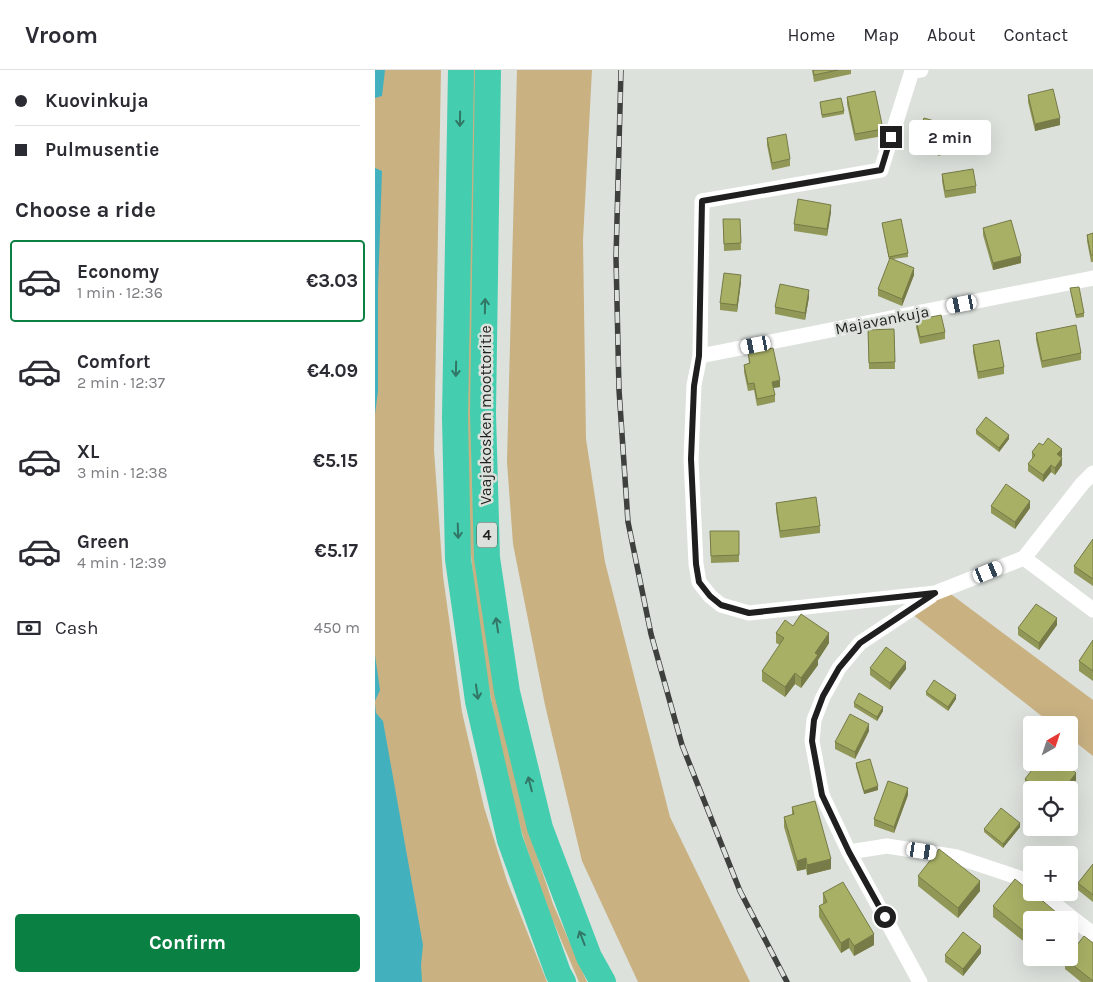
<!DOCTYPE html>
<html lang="en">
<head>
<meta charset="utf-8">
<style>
  :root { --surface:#fff; --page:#f2f2f3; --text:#2b2b33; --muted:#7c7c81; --line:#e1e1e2; --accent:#0b8043 }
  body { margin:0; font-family:Karla,sans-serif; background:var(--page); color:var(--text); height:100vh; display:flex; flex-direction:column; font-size:19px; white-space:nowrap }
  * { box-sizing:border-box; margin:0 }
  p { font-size:16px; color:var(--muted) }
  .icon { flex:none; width:28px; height:28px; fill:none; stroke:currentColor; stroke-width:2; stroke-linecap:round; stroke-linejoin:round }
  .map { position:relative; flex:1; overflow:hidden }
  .side { display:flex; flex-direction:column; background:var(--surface); width:375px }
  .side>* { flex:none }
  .top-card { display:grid; align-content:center; height:110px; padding:0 15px; background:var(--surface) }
  .needle { width:32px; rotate:39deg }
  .fabs { position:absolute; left:648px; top:646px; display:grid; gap:10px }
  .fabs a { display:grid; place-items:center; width:55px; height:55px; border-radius:5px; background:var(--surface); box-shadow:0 5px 20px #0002; font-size:25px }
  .end { position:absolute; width:22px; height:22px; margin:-11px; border:6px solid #1e1f1e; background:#fff; box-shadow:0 0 0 2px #fff }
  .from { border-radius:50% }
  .bubble { position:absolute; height:35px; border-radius:5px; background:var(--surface); box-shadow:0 5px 20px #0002; font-size:16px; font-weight:700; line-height:35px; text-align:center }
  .car { position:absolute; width:15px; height:30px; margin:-15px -8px; border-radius:6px; box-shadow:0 0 4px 1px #0007; background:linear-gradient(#fff 24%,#345 0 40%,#fff 0 76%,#345 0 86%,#fff 0) }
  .top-card b { display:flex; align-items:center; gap:18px; height:48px; font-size:19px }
  .top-card b+b { border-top:1px solid var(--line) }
  .top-card i { width:12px; height:12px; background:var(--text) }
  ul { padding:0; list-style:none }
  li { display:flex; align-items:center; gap:15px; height:82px; margin:0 10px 8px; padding:0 5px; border:2px solid transparent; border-radius:5px }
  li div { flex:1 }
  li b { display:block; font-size:19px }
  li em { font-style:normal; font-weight:700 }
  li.selected { border-color:var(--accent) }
  li>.icon { width:45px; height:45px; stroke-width:1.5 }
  h2 { padding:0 15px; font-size:22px; line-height:60px }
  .pay { display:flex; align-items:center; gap:12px; height:55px; padding:0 15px; font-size:19px }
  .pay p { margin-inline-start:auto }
  .action { display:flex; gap:10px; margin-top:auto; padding:10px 15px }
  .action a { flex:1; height:58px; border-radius:5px; background:var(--accent); color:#fff; font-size:20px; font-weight:700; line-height:58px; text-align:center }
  header { display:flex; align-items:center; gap:30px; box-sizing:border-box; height:70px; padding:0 25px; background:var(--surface); border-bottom:1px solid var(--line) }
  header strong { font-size:24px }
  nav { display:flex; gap:28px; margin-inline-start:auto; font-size:18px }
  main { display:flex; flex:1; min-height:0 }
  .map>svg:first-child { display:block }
  .green { fill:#c9b182 }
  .water { fill:#43b1bd }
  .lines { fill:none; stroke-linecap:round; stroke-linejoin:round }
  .minor { stroke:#fff; stroke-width:15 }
  .motorway { stroke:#45cdaf; stroke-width:26 }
  .rail-casing { stroke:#3e403e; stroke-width:5.5 }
  .rail { stroke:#dce1dc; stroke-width:4; stroke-dasharray:11; stroke-linecap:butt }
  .wall { fill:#909757 }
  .shaded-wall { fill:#767b47 }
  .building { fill:#a8b065; stroke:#767b47 }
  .oneway { stroke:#327666 }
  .route { stroke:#1e1f1e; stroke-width:6 }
  .labels { text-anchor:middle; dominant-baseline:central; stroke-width:5; stroke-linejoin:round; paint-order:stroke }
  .shield { fill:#dce1dc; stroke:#575957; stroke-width:1 }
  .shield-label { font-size:15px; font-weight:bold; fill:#1e1f1e }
  .street-label { font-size:16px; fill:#1e1f1e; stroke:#dce1dc }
</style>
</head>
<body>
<header>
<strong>Vroom</strong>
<nav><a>Home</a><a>Map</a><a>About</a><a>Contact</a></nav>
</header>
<main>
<section class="side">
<div class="top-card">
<b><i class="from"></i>Kuovinkuja</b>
<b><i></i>Pulmusentie</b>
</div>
<h2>Choose a ride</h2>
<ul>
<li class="selected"><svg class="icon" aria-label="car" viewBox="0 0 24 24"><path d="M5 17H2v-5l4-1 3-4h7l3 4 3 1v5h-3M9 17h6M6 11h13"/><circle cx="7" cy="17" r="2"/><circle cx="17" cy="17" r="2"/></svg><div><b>Economy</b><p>1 min · 12:36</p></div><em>€3.03</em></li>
<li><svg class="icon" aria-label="car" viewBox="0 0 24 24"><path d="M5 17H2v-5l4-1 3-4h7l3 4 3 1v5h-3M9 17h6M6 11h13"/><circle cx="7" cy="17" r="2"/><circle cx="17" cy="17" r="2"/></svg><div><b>Comfort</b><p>2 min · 12:37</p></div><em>€4.09</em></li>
<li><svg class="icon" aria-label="car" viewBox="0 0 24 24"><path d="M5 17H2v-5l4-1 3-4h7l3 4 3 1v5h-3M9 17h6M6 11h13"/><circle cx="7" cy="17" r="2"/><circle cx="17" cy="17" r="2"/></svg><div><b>XL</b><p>3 min · 12:38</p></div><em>€5.15</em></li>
<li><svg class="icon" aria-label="car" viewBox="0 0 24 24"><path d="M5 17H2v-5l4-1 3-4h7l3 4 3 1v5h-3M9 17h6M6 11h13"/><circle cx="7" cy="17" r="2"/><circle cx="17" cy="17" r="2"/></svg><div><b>Green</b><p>4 min · 12:39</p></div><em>€5.17</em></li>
</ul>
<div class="pay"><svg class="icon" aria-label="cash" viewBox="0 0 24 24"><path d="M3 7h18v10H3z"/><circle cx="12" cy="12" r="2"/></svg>Cash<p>450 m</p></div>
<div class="action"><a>Confirm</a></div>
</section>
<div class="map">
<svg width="718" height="912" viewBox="0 0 718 912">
  <rect width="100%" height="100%" fill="#dce1dc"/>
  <path class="green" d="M0,0H66L59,380L68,506L87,642L109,737L132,811L172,912H0Z
    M97,0H104L96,348L97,419L102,491L156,768L178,834L212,912H204L172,837L149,770L130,701L103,561L90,419Z
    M142,0H217L208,170L211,369L230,492L295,747L375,912H263L207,791L170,635L138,474L132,392Z
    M573,522L718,630V686L694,667V655H678L537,544Z"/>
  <path class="water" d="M0,0H10L7,26L0,28Z
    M0,98L7,101L3,219V321L0,344Z
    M0,585L5,620L0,631Z
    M0,633L1,643L8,651L48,875L46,895L47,912H0Z"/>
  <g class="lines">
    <path class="minor" d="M546,0L537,1L506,100L327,131L325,286L319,315L316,389L321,494L324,512L335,526L346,535L374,543L560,523L649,488L707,414L718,403
      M325,286L718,208
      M649,488L718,540
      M474,782L512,776L582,787L645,808L656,817
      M664,822L718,864
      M545,912L474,782L447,725L437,671L439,650L448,627L464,598L485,573L556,526"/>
    <path class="motorway" d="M86,0L80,347L83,489L103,631L135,770L183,903L188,912
      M113,0L108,343L112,488L132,622L165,758L214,887L228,912"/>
    <defs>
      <path id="rail" d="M246,0L241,188L244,320L253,452L276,564L307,675L365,821L412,912"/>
    </defs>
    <use href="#rail" class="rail-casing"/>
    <use href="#rail" class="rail"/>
  </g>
  <path class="wall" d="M437,0H476V4L439,12Z
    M653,25L685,55L660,61L653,32Z
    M472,27L508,59V66L480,71L472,34Z
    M445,32L469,41V44L447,48Z
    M573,62L565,86L541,79V72Z
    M392,68L415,89V96L397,100L392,75Z
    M567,104L601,116V123L570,128L567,111Z
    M456,142L452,166L419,161V154Z
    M348,149H365L366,180L349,181Z
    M507,153L533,183V187L518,189L539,205L527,236L503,226V219L515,190H514Z
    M608,158L646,193L618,200L608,165Z
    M718,163V192H716L712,171V165Z
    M366,212L362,242L345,240V233Z
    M695,218L709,243V247L701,248Z
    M434,227L430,250L400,244V237Z
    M541,250L570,262V269L545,274L541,257Z
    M519,259L520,299H494L493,260Z
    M661,263L706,283V290L667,298L661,270Z
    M598,275L629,297V304L603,309L598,282Z
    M373,283L405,317L398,318L400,325V332L382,336L379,320L373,321L369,302V295L374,294Z
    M601,360L634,369L624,382L601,364Z
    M668,375L687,386L686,387L687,395L680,405L676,402L668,412L653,401V394L657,389V382Z
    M401,433L445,456V463L405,468L401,440Z
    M616,436L655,438L640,459L616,443Z
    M335,461H364V492L336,493Z
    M718,469V516L699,503V496Z
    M682,555L664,580L643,565V558Z
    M418,556L454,573L443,590V595L426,618L420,614L410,627L387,611V601L405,575L401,573V563Z
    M718,570V611L704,601V591Z
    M495,598L531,599L515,620L495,605Z
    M551,622L581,629L573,641L551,625Z
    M479,633L508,641L502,651L479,637Z
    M494,661L480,689L460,679V672Z
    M481,693L503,720L489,724L481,697Z
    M650,709L701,710L694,720H656V721L650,716Z
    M533,725L519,763L499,756V749Z
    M417,737L456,799L432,805L431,799L422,801L409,757V747L417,745Z
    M645,757L628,778L609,762V759Z
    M718,794V832L703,820V813Z
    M543,806L605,821L583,848L543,816Z
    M448,823L499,875L479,886L474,878L466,883L444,847V836L448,834Z
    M618,836L682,850H656V877L618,847Z
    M718,873V912H706L690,899V889Z
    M606,883L588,906L570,892V885Z"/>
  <path class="shaded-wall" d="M685,48V55L660,61V54Z
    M573,55V62L565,86V79Z
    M456,135V142L452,166V159Z
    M646,186V193L618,200V193Z
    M539,198V205L527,236V229Z
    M366,205V212L362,242V235Z
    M434,220V227L430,250V243Z
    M405,310V317L397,318V312Z
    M634,365V369L624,382V378Z
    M687,379V386L682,391V384Z
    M687,388V395L680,405V398Z
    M676,395V402L668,412V405Z
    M655,431V438L640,459V452Z
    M682,548V555L664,580V573Z
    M454,563V573L443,590V595L426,618V608L440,583Z
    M531,592V599L515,620V613Z
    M420,603V614L410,627V617Z
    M581,625V629L573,641V637Z
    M508,637V641L502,651V647Z
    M494,654V661L480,689V682Z
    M701,703V710L694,720H688Z
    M503,716V720L489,724V721Z
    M533,718V725L519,763V757Z
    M645,753V757L628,778V774Z
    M431,788V799L422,801V791Z
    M456,789V799L432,805V795Z
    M605,811V821L583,848V838Z
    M682,843V850H677Z
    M499,864V875L479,886V876Z
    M474,868V878L466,883V873Z
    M606,876V883L588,906V899Z"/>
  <path class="building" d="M438,0H463L439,5Z
    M678,19L685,48L660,54L653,25Z
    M500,21L508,59L480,64L472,27Z
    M466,28L469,41L447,45L445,32Z
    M549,48L573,55L565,79L541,72Z
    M411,64L415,89L397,93L392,68Z
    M598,99L601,116L570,121L567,104Z
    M423,129L456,135L452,159L419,154Z
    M348,149H365L366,173L349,174Z
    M526,149L533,183L514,187L507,153Z
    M636,150L646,186L618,193L608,158Z
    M718,163V185H716L712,165Z
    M515,188L539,198L527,229L503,219Z
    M349,203L366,205L362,235L345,233Z
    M405,214L434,220L430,243L400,237Z
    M704,217L709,243L701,245L695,218Z
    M566,245L570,262L545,267L541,250Z
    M701,255L706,283L667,291L661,263Z
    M519,259L520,292L494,293L493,260Z
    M624,270L629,297L603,302L598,275Z
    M398,278L405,310L397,312L400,325L382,329L379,313L373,314L369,295L375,293L373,283Z
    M611,347L634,365L624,378L601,360Z
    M673,368L687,379L682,384L687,388L680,398L676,395L668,405L653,394L660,385L657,382L664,373L668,375Z
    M631,414L655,431L640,452L616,436Z
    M441,427L445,456L405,461L401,433Z
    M335,461H364V485L336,486Z
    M718,469V509L699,496Z
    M661,534L682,548L664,573L643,558Z
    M426,544L454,563L440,583L443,585L426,608L420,603L410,617L387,601L409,568L401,563L410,550L418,556Z
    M718,570V601L704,591Z
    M511,577L531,592L515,613L495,598Z
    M559,610L581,625L573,637L551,622Z
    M484,623L508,637L502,647L479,633Z
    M475,644L494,654L480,682L460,672Z
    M495,689L503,716L489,721L481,693Z
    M663,692H688L701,703L688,720H663L650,709Z
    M513,711L533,718L519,757L499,749Z
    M440,731L456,789L432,795L431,788L422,791L409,747L419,744L417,737Z
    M626,738L645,753L628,774L609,759Z
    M564,779L605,811L583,838L543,806Z
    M718,794V825L703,813Z
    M640,809L656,822H657L682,843L677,850H656V867L618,836Z
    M468,812L499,864L479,876L474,868L466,873L444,836L452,832L448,823Z
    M588,862L606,876L588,899L570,885Z
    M709,866L718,873V911L690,889L691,888H694V885Z"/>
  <defs><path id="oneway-shaft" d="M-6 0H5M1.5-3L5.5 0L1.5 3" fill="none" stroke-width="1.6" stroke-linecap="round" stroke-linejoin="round" transform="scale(1.25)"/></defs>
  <g class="oneway">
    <use href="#oneway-shaft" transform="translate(85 49) rotate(91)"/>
    <use href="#oneway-shaft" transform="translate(110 236) rotate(-89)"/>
    <use href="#oneway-shaft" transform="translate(81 299) rotate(91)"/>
    <use href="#oneway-shaft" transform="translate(83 461) rotate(88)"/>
    <use href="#oneway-shaft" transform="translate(122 555) rotate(-99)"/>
    <use href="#oneway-shaft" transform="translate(102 622) rotate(82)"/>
    <use href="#oneway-shaft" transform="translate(155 714) rotate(-104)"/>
    <use href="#oneway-shaft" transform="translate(207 868) rotate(-111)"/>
  </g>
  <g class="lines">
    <path class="route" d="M510,847L474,782L447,725L437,671L439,650L448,626L464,598L485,573L560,523L374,543L346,535L335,526L324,512L321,494L316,389L319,316L324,286L327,131L506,100L516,67"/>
  </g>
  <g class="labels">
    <rect class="shield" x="102" y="452.5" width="20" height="25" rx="4"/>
    <g class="shield-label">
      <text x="112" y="465">4</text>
    </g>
    <g class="street-label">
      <text transform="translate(507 250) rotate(-11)">Majavankuja</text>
      <text transform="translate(110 345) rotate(-90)">Vaajakosken moottoritie</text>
    </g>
  </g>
</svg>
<div class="fabs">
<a><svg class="needle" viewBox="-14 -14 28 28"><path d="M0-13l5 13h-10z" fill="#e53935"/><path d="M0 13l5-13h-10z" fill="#7c7c81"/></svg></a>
<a><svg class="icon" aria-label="locate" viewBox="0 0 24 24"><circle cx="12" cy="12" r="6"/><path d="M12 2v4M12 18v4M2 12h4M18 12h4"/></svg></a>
<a>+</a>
<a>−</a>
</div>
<i class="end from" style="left:510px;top:847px"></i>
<i class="end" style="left:516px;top:67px"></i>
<div class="bubble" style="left:534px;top:50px;width:82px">2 min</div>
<i class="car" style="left:587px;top:234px;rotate:259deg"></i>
<i class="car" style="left:381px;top:275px;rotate:259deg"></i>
<i class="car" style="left:613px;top:502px;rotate:68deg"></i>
<i class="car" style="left:547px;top:781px;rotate:99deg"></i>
</div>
</main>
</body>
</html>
